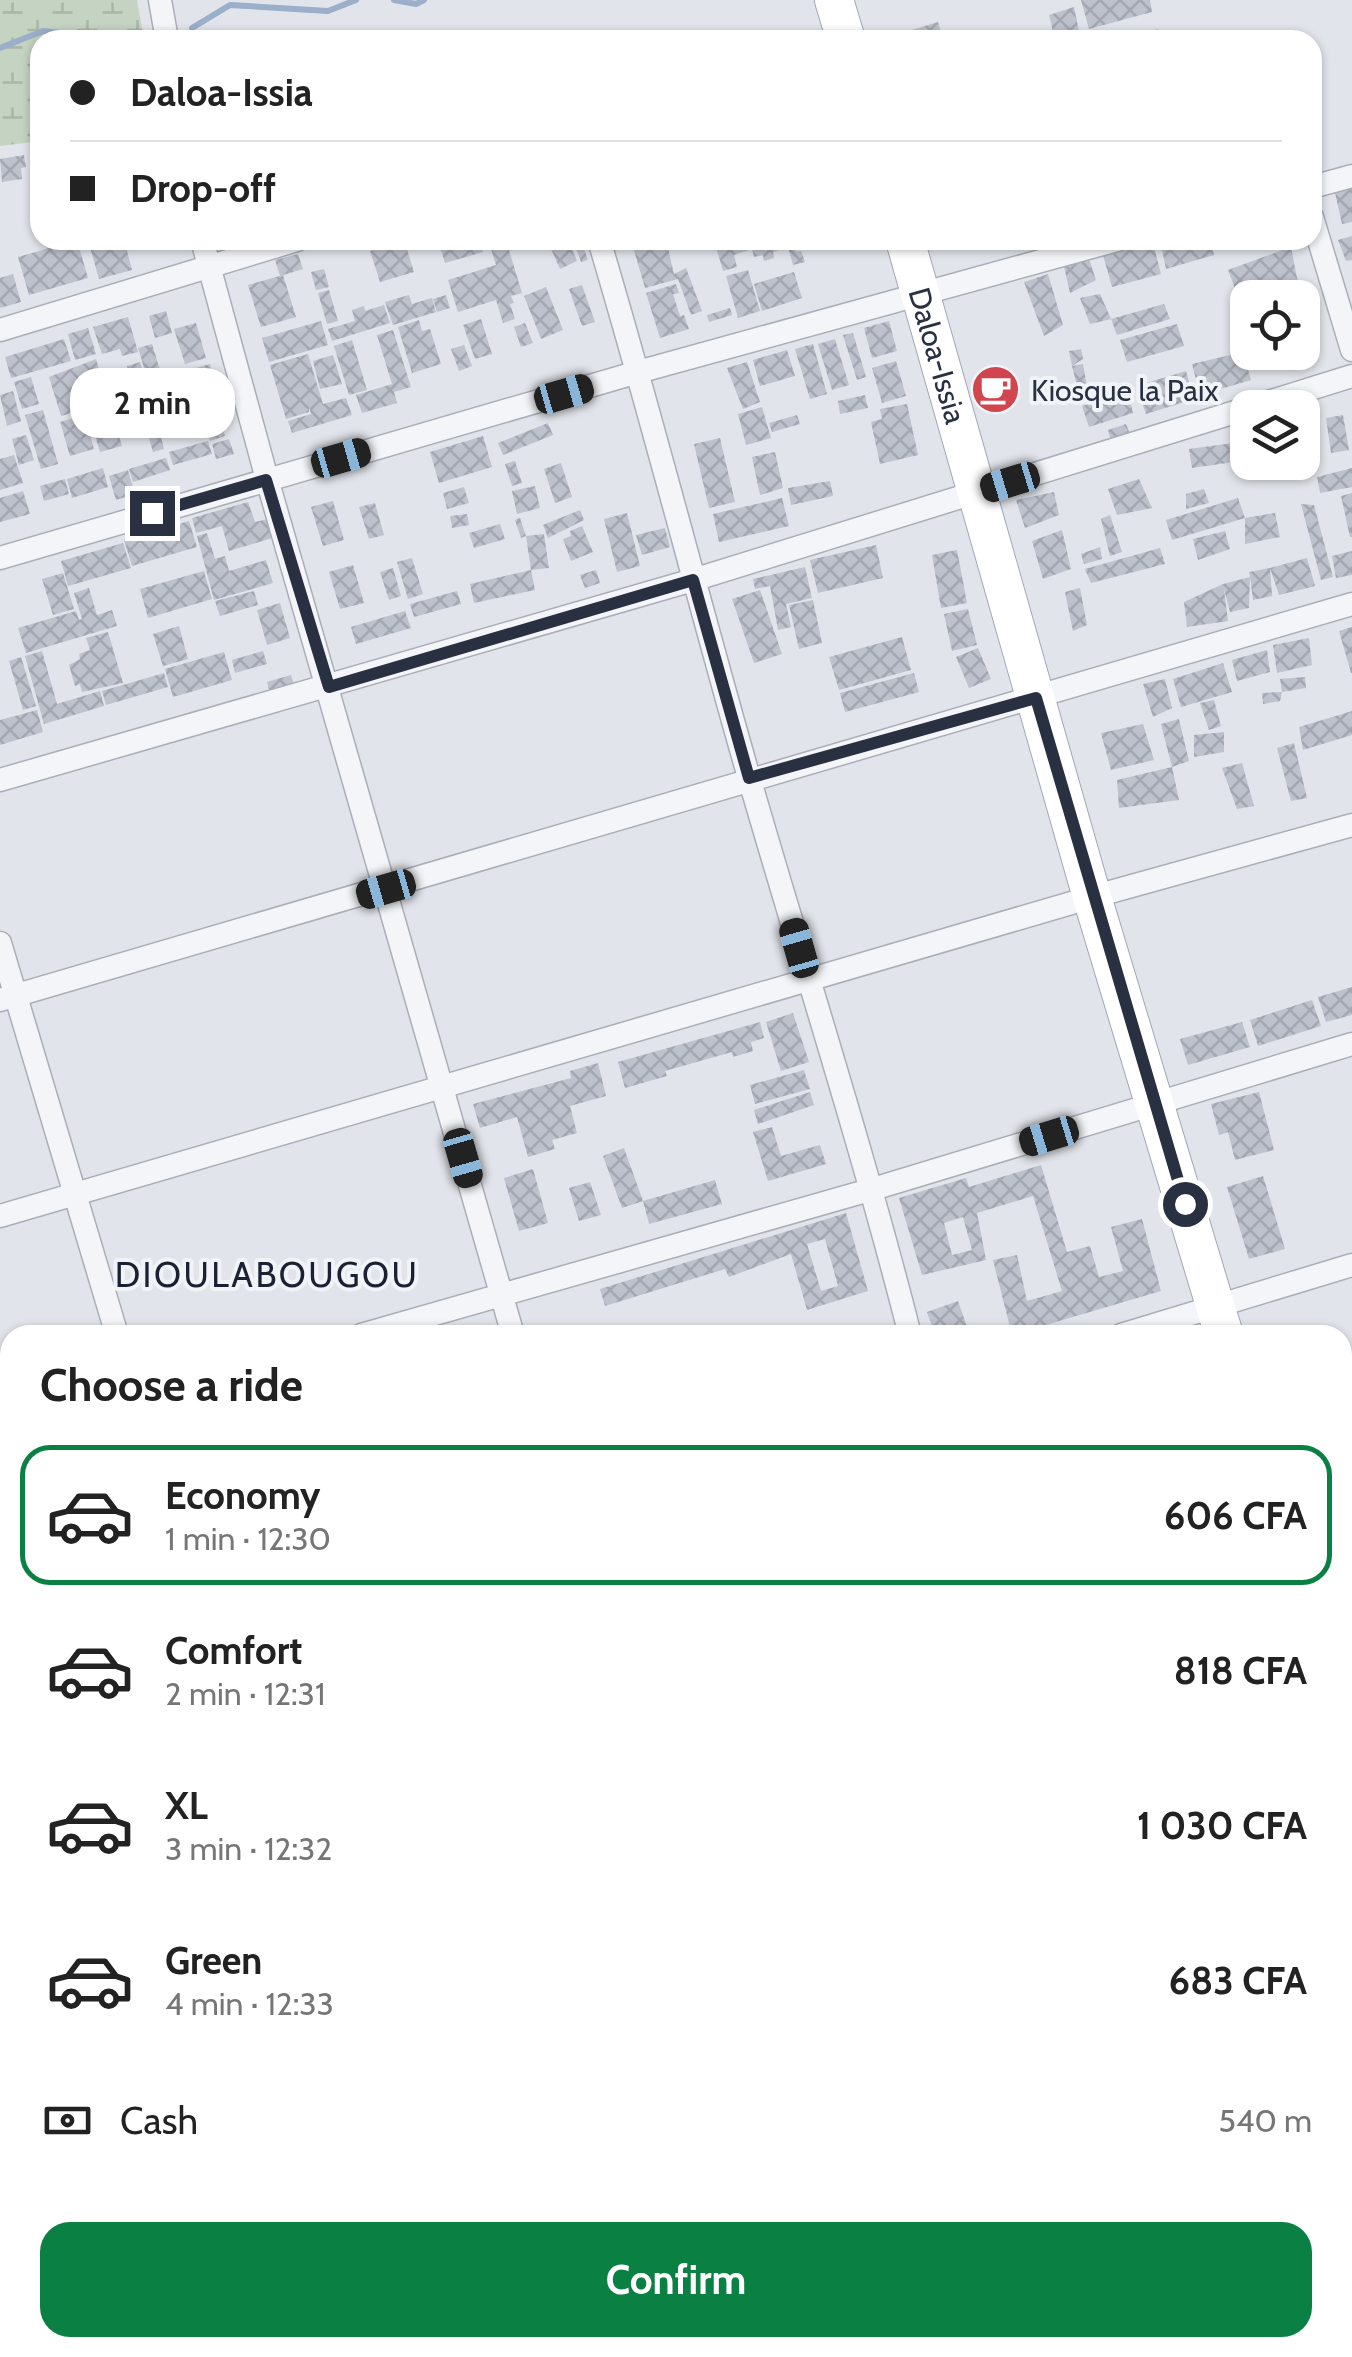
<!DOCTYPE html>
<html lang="en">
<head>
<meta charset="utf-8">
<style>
  :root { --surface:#fff; --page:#f2f2f2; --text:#222; --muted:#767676; --line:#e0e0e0; --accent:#0b8043 }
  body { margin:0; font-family:Cabin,sans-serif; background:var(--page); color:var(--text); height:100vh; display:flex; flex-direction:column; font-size:38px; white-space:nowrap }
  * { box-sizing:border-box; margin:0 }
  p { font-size:32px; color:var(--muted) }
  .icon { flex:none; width:55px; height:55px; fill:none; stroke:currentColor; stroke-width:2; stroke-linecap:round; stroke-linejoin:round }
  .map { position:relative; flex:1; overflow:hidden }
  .panel { position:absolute; left:0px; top:1325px; width:1352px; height:1032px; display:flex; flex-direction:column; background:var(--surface); border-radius:30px 30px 0 0; box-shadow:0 2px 8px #0004 }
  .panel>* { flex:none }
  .banner { position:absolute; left:30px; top:30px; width:1292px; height:220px; border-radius:30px; box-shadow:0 2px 8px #0004; display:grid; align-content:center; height:220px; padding:0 40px; background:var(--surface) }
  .tools { position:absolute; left:1230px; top:280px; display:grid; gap:20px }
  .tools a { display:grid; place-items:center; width:90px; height:90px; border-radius:20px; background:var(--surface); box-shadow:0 2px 8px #0004; font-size:50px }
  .end { position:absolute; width:45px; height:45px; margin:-22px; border:12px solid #293042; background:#fff; box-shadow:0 0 0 5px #fff }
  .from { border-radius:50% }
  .bubble { position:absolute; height:70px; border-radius:30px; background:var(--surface); box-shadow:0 2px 8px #0004; font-size:32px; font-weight:800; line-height:70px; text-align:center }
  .car { position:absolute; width:30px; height:60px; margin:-30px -15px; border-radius:12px; box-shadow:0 0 8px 2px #0007; background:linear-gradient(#222 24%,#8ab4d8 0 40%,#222 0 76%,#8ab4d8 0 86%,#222 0) }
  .banner b { display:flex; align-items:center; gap:35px; height:95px; font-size:38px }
  .banner b+b { border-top:2px solid var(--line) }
  .banner i { width:25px; height:25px; background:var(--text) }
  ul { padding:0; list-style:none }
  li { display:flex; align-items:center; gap:30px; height:140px; margin:0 20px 15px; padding:0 20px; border:5px solid transparent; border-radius:30px }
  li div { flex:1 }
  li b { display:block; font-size:38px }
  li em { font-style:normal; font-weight:800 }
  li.current { border-color:var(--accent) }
  li>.icon { width:90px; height:90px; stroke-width:1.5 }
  h2 { padding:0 40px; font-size:45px; line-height:120px }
  .pay { display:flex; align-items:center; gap:25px; height:110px; padding:0 40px; font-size:38px }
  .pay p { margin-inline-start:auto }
  .cta { display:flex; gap:20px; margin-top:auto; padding:20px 40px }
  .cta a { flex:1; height:115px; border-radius:30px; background:var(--accent); color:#fff; font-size:40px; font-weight:800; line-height:115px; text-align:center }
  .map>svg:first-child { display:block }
  .built { fill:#d3d6df }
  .wetland { fill:url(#wetland-marsh) }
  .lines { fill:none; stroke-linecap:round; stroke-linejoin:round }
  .stream { stroke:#9baeca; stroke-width:6 }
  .building { fill:url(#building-cross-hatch); fill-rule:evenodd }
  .street-casing { stroke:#aaaeb8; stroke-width:25 }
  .primary-casing { stroke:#a0a7b6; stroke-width:40 }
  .street { stroke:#f4f5f8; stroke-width:22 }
  .secondary { stroke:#fff; stroke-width:32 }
  .primary { stroke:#fff; stroke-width:38 }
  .route { stroke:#293042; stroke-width:12 }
  .labels { text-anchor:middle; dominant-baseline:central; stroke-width:8; stroke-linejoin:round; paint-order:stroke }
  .street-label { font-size:30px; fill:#293042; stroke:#f0f3f7 }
  .poi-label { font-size:30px; fill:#293042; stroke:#f0f3f7; text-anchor:start }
  .quarter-label { font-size:35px; letter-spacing:2.5px; fill:#1b2132; stroke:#f0f3f7 }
</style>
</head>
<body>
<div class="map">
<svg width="1352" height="2357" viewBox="0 0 1352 2357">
  <defs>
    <pattern id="wetland-marsh" width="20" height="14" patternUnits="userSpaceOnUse" patternTransform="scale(2.5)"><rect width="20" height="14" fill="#c5d4c2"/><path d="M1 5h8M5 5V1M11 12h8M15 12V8" fill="none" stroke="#a9b6a8"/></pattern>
    <pattern id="building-cross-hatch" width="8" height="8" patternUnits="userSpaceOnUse" patternTransform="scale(2.5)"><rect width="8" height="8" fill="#bec2cd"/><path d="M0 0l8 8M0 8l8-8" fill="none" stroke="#a3a7b1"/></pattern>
  </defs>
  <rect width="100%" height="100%" fill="#e1e4ea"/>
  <path class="built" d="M1343,1843L1352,1877V1934L1343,1937Z"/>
  <path class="wetland" d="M0,0H137L144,40H40V141L0,146Z"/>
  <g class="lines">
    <path class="stream" d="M394,0L416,4L424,0
      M192,28L230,5L328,11L356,0
      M0,48L43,31L122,40"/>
  </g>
  <path class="building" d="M1081,0H1150L1152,12L1089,29Z
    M1074,7L1080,36L1055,40L1049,15Z
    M938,22L944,40H882V39Z
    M1158,29L1160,40H1136L1134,36Z
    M24,155L26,167L21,168L22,179L2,182L0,159Z
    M1352,184V222L1342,224L1334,188Z
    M1352,236V260L1346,261L1338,240Z
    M77,240L88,278L29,295L18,257Z
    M88,240H124L132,270L99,279Z
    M404,240L414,272L380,282L370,251Z
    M438,240H480L483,252L445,263Z
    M488,240H506L522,293L511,296L514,303L510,304L515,319L503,323L496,300L458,312L448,280L496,265Z
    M547,240H568L577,261L560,269Z
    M573,240H581L588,260L581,262Z
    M631,240H681L682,244L668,248L674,274L686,268L702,311L691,315L678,279L645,288Z
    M714,240H784L786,248L773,252L774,258L764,261L763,255L754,257L752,249L734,255L737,267L723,271Z
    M1160,240H1210L1214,255L1166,269Z
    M1153,243L1161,274L1112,287L1103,255Z
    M794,246L796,252L801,251L805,262L793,265L788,247Z
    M1291,247L1298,283L1239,299L1228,270Z
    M298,254L303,269L280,276L275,260Z
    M1089,259L1096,280L1070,293L1064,267Z
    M324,269L329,287L316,290L311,272Z
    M748,270L760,311L738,318L726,276Z
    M794,272L802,298L762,311L754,284Z
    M13,274L21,302L0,308V278Z
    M1048,274L1063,325L1044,336L1024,282Z
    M283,275L296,317L261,327L248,285Z
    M676,284L679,293L673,294L680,316L684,315L689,329L660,338L646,293Z
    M582,285L595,322L582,326L569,289Z
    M546,287L563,330L541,339L524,296Z
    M329,290L338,321L327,324L318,293Z
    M1100,294L1111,319L1090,324L1080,298Z
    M409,295L412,304L432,298L436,312L393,325L385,302Z
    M446,295L450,308L437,312L433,299Z
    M1164,304L1170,319L1117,335L1111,319Z
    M384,305L390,323L332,341L328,329L355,321L352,310L364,306L365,311Z
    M730,308L732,315L709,322L707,315Z
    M166,311L172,333L155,338L149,316Z
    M128,317L138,352L122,356L120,349L102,354L93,327Z
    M481,319L492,354L475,359L463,325Z
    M419,320L422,331L430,329L441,364L412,373L398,327Z
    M321,321L328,345L269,362L262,338Z
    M889,321L897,351L872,358L864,328Z
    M196,323L206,358L185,364L174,329Z
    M525,323L533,343L521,347L514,327Z
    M1177,324L1184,346L1127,362L1120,340Z
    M88,328L96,354L75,360L68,334Z
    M393,330L411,387L394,392L397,403L362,413L356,395L392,384L377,335Z
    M853,333L866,377L857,380L843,335Z
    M64,339L71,361L11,378L5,357Z
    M835,339L849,385L832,390L818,344Z
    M352,340L367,390L349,395L334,346Z
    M152,344L160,370L146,374L138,348Z
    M813,344L827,394L810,399L795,349Z
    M464,345L472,366L459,371L451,349Z
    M1081,349L1083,359L1072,366L1083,364L1087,387L1078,390L1072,366L1069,351Z
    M787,350L795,376L760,386L753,360Z
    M1243,352L1251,380L1200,395L1192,364Z
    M1255,352H1269L1272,365L1260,368Z
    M308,354L323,404L346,398L352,415L292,433L288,421L311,414L309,407V412L286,419L270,365Z
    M333,355L342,384L320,389L313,361Z
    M96,359L122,446L100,452L87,409L61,416L49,377Z
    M896,361L906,396L882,403L872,368Z
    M140,362L146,382L132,386L127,366Z
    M747,362L760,402L743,409L727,368Z
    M210,364L212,375L184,383L181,372Z
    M1186,371L1194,399L1146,414L1136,386Z
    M178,373L181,384L151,392L148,382Z
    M31,377L39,404L22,409L14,382Z
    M210,379L220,412L201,417L191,385Z
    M184,385L194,406L169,413L171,420L160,424L154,404L168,400L166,390Z
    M13,391L21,421L7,426L0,395Z
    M1128,392L1133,413L1089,427L1082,406Z
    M150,394L164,449L153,452L137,398Z
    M865,395L868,408L840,414L838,401Z
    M907,404L918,455L880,464L871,422L882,419L880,409Z
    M762,407L771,438L746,445L738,414Z
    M43,410L58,464L41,469L25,415Z
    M219,414L225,436L210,441L203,419Z
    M84,415L94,449L70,456L60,422Z
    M797,415L800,424L772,432L769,423Z
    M1343,415L1349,450L1331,453L1326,418Z
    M548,423L553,435L503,455L498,443Z
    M1126,424L1132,439L1112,445L1108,430Z
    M26,435L34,460L19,465L12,439Z
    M483,436L492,467L439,483L430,452Z
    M720,438L735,502L709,508L694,444Z
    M229,439L234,454L216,459L212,444Z
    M208,441L212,454L173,465L169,452Z
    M1248,441V460L1192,468L1189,449Z
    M775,452L783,488L760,495L752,457Z
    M14,455L23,483L0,490V459Z
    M166,458L170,470L133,482L129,469Z
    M515,461L522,483L512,486L505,464Z
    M561,463L572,497L555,503L544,469Z
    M103,468L108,487L72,498L67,479Z
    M1352,468V487L1320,493L1317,477Z
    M128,470L135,494L116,500L109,476Z
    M65,479L69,494L44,501L40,486Z
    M1139,479L1152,508L1117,515L1108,489Z
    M830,481L833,496L791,505L788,488Z
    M535,486L540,508L517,514L512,491Z
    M464,487L469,503L447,509L443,493Z
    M1204,489L1209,503L1186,509V494Z
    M23,491L30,514L0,522V498Z
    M1054,492L1059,515L1025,528L1016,500Z
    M1352,493V537H1350L1341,496Z
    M782,498L789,526L719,542L713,514Z
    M1238,498L1245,518L1172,540L1166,520Z
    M333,501L344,540L323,546L311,507Z
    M248,502L255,522L268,519L273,538L229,551L222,526L196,533L192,518Z
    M375,503L384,535L369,539L359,507Z
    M1301,504L1314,505L1333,577L1321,580Z
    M580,510L584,520L548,538L543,525Z
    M627,513L640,566L617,572L604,519Z
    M1275,513L1280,537L1245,544V518Z
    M467,514L469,525L452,528L450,516Z
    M1110,515L1122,552L1110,556L1101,519Z
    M520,518L526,536L544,534L549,568L531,570L535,590L474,603L470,584L531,570L526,536L521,538L515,520Z
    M189,521L197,547L132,566L124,540Z
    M500,524L505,539L474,548L469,533Z
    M582,526L593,552L571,561L563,539L571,536L570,531Z
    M665,528L670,547L642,555L636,535Z
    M1062,530L1071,569L1043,579L1032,541Z
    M1225,531L1230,549L1198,560L1193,539Z
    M207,533L215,559L225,556L229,571L266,560L273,583L214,600L197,536Z
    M123,543L131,568L68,586L61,561Z
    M876,545L883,578L818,593L810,560Z
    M1100,547L1102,559L1084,564L1081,554Z
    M1160,548L1165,564L1091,583L1085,569Z
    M957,550L967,603L941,608L932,555Z
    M1352,551V575L1336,578L1332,556Z
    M412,558L423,594L408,599L397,562Z
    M1307,558L1315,586L1279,595L1270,568Z
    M353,565L364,603L340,609L329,572Z
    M805,567L812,598L786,604L791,627L778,630L770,586L755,589L753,579Z
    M393,568L401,596L389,600L380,572Z
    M1270,568L1272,596L1253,600L1250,577L1249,608L1230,612L1224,589L1228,621L1187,627L1184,602L1223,584L1250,577L1249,572Z
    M596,570L600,583L585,588L580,575Z
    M204,571L212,599L148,618L140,589Z
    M63,573L74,609L53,615L42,579Z
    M89,588L97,615L112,610L117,626L26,653L18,628L76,611L79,620L82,619L74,593Z
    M1080,588L1087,625L1073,631L1065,592Z
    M760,590L782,654L754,663L732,599Z
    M254,591L258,605L220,616L215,601Z
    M457,591L461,604L414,617L410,604Z
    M813,600L822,643L799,649L789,605Z
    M280,603L290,638L267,645L257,610Z
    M968,609L977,645L952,651L944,614Z
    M405,611L411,628L356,644L351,627Z
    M179,626L188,659L163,666L153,634Z
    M1352,627V673H1351L1339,631Z
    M108,632L123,683L82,692L80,684L75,686L69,665L80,659L79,654L90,650L86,638Z
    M902,637L911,670L839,690L829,657Z
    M1309,638L1312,665L1277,673L1273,645Z
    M978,648L991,679L969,688L956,657Z
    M1267,650L1270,672L1237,681L1232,660Z
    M42,651L57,704L100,691L104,706L44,724L25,656Z
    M263,651L267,664L235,673L232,660Z
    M224,652L232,680L173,697L165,669Z
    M21,657L36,706L23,710L9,661Z
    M1223,663L1232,692L1181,707L1173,679Z
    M164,673L168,687L106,705L102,691Z
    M914,673L919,692L845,712L840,693Z
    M291,675L297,694L272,701L267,682Z
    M1305,677L1306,688L1282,692L1280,701L1263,704L1262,693L1282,692L1280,679Z
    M1165,679L1172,708L1153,717L1143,684Z
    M1214,700L1221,726L1209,730L1200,703Z
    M37,710L43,732L0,745V720Z
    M1352,711V735L1303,750L1299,727Z
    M1179,719L1189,761L1172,767L1179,800L1119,808L1117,780L1172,767L1161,724Z
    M1143,724L1154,760L1111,770L1101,733Z
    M1224,732V752L1194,757V735Z
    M1294,743L1307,798L1291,801L1277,748Z
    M1242,763L1254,806L1237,809L1222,768Z
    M1352,987V1015L1326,1022L1318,997Z
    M1312,1000L1321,1026L1258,1046L1250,1020Z
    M793,1013L809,1062L781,1071L766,1022Z
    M760,1022L764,1038L751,1042L753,1051L733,1057L732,1052L665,1071L667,1076L625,1088L618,1062Z
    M1242,1022L1250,1047L1188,1065L1180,1039Z
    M598,1063L606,1096L570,1106L577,1133L552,1140L555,1149L528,1157L517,1117L480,1128L473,1104L571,1078L570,1071Z
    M804,1070L810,1089L755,1104L750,1085Z
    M810,1092L814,1105L758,1124L754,1110Z
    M1259,1092L1274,1150L1235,1160L1228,1132L1219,1135L1211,1104Z
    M772,1127L781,1156L820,1145L826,1164L768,1181L753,1132Z
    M624,1148L643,1201L715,1180L722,1204L649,1224L643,1201L622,1208L603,1156Z
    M1041,1165L1067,1252L1090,1246L1099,1277L1123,1271L1111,1227L1142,1219L1161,1291L1012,1335L993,1260L1017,1255L1027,1301L1062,1291L1033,1196L977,1213L986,1260L922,1275L899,1198L966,1178L969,1187ZM963,1217L972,1250L952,1255L944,1223Z
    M533,1169L548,1223L519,1231L504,1178Z
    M1263,1176L1285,1249L1249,1259L1227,1187Z
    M590,1182L601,1215L579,1221L569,1188Z
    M846,1213L868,1291L807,1310L791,1254L729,1277L725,1269L605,1306L600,1289ZM825,1239L838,1286L821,1291L807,1244Z
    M958,1301L970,1335H935L927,1312Z
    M1342,1509L1352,1533V1561L1342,1565Z
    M915,2348H958L918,2357Z
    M1023,2348H1052L1054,2357H1025Z
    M1153,2348H1190V2349L1157,2357Z
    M1245,2348H1318V2349L1286,2357H1247Z"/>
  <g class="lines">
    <defs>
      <path id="street" d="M160,0L167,40
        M1312,187L1352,176
        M1312,217L1352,350
        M202,240L267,479L513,1335
        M599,240C652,417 697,596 748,774C802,961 862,1146 910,1335
        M0,330L297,240
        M1249,408L1352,376
        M0,558L638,372L1117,240
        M0,780L693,580L1248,408
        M0,943L117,1335
        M0,1000L1352,604
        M0,1216L1092,897L1352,825
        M361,1335L873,1189L1352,1044
        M1121,1335L1352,1265
        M0,1438L10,1435
        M1342,1487L1352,1485
        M0,1658L10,1655
        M0,1880L10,1877
        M1342,1959L1352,1956
        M1342,2174L1352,2172
        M411,2348L414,2357
        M808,2348L811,2357
        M1210,2348L1213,2357
        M0,2356L26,2348
        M731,2357L763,2348"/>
      <g id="primary">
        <path d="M834,0L846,40"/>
        <path id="s1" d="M905,240L1092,897L1224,1335"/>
        <path d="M1342,1747L1352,1777"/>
      </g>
    </defs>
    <use href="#street" class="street-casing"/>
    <use href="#primary" class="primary-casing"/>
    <use href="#street" class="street"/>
    <path class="secondary" d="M1342,1720L1352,1717
      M0,2111L10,2109"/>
    <use href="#primary" class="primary"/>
  </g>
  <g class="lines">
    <path class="route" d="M152,513L266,480L329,687L693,580L749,778L1036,698L1185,1204"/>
  </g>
  <defs>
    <symbol id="cafe-disc" viewBox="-11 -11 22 22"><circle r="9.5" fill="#d0454e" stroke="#f0f3f7"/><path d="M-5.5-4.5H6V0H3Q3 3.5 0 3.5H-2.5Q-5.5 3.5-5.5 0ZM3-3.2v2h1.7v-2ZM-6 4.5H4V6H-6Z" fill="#fff"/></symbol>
  </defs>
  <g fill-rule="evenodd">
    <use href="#cafe-disc" x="968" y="362" width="55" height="55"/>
  </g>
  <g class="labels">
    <g class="street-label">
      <text stroke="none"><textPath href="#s1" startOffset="120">Daloa-Issia</textPath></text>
    </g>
    <g class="poi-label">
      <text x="1031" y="390">Kiosque la Paix</text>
    </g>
    <g class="quarter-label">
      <text x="267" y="1274">DIOULABOUGOU</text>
    </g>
  </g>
</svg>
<div class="tools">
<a><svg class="icon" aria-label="locate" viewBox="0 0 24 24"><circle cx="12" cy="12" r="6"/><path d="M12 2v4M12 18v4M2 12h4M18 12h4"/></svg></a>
<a><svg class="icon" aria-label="layers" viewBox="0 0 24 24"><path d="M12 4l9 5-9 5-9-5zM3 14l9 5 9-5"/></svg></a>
</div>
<i class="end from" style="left:1185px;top:1204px"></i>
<i class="end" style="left:152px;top:513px"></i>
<div class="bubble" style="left:70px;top:368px;width:165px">2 min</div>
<i class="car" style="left:564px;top:394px;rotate:74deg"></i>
<i class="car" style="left:341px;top:458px;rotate:74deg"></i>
<i class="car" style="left:1010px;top:482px;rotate:253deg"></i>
<i class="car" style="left:386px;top:889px;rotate:254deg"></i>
<i class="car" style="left:799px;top:948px;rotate:344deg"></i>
<i class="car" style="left:1049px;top:1136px;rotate:253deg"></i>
<i class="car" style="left:463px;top:1158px;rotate:164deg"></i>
<div class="banner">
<b><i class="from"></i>Daloa-Issia</b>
<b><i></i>Drop-off</b>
</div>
<section class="panel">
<h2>Choose a ride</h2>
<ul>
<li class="current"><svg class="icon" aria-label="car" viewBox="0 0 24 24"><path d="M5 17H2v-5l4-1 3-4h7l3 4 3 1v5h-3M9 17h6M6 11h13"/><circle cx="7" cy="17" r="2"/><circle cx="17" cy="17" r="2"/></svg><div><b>Economy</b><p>1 min · 12:30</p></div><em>606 CFA</em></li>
<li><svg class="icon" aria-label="car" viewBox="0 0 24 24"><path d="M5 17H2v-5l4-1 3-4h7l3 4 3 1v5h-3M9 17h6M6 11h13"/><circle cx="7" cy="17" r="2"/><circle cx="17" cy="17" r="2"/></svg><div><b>Comfort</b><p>2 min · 12:31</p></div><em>818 CFA</em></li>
<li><svg class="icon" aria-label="car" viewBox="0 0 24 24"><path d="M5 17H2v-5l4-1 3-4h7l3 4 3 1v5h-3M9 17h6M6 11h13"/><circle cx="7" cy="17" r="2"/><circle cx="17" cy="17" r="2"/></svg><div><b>XL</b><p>3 min · 12:32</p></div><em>1 030 CFA</em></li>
<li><svg class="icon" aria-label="car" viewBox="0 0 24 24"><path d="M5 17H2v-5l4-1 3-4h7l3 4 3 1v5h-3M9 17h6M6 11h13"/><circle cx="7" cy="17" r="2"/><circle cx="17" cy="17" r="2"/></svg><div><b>Green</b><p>4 min · 12:33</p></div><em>683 CFA</em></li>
</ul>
<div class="pay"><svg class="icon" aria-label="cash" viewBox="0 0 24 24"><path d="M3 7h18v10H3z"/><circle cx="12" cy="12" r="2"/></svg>Cash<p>540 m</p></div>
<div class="cta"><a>Confirm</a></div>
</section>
</div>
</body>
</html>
